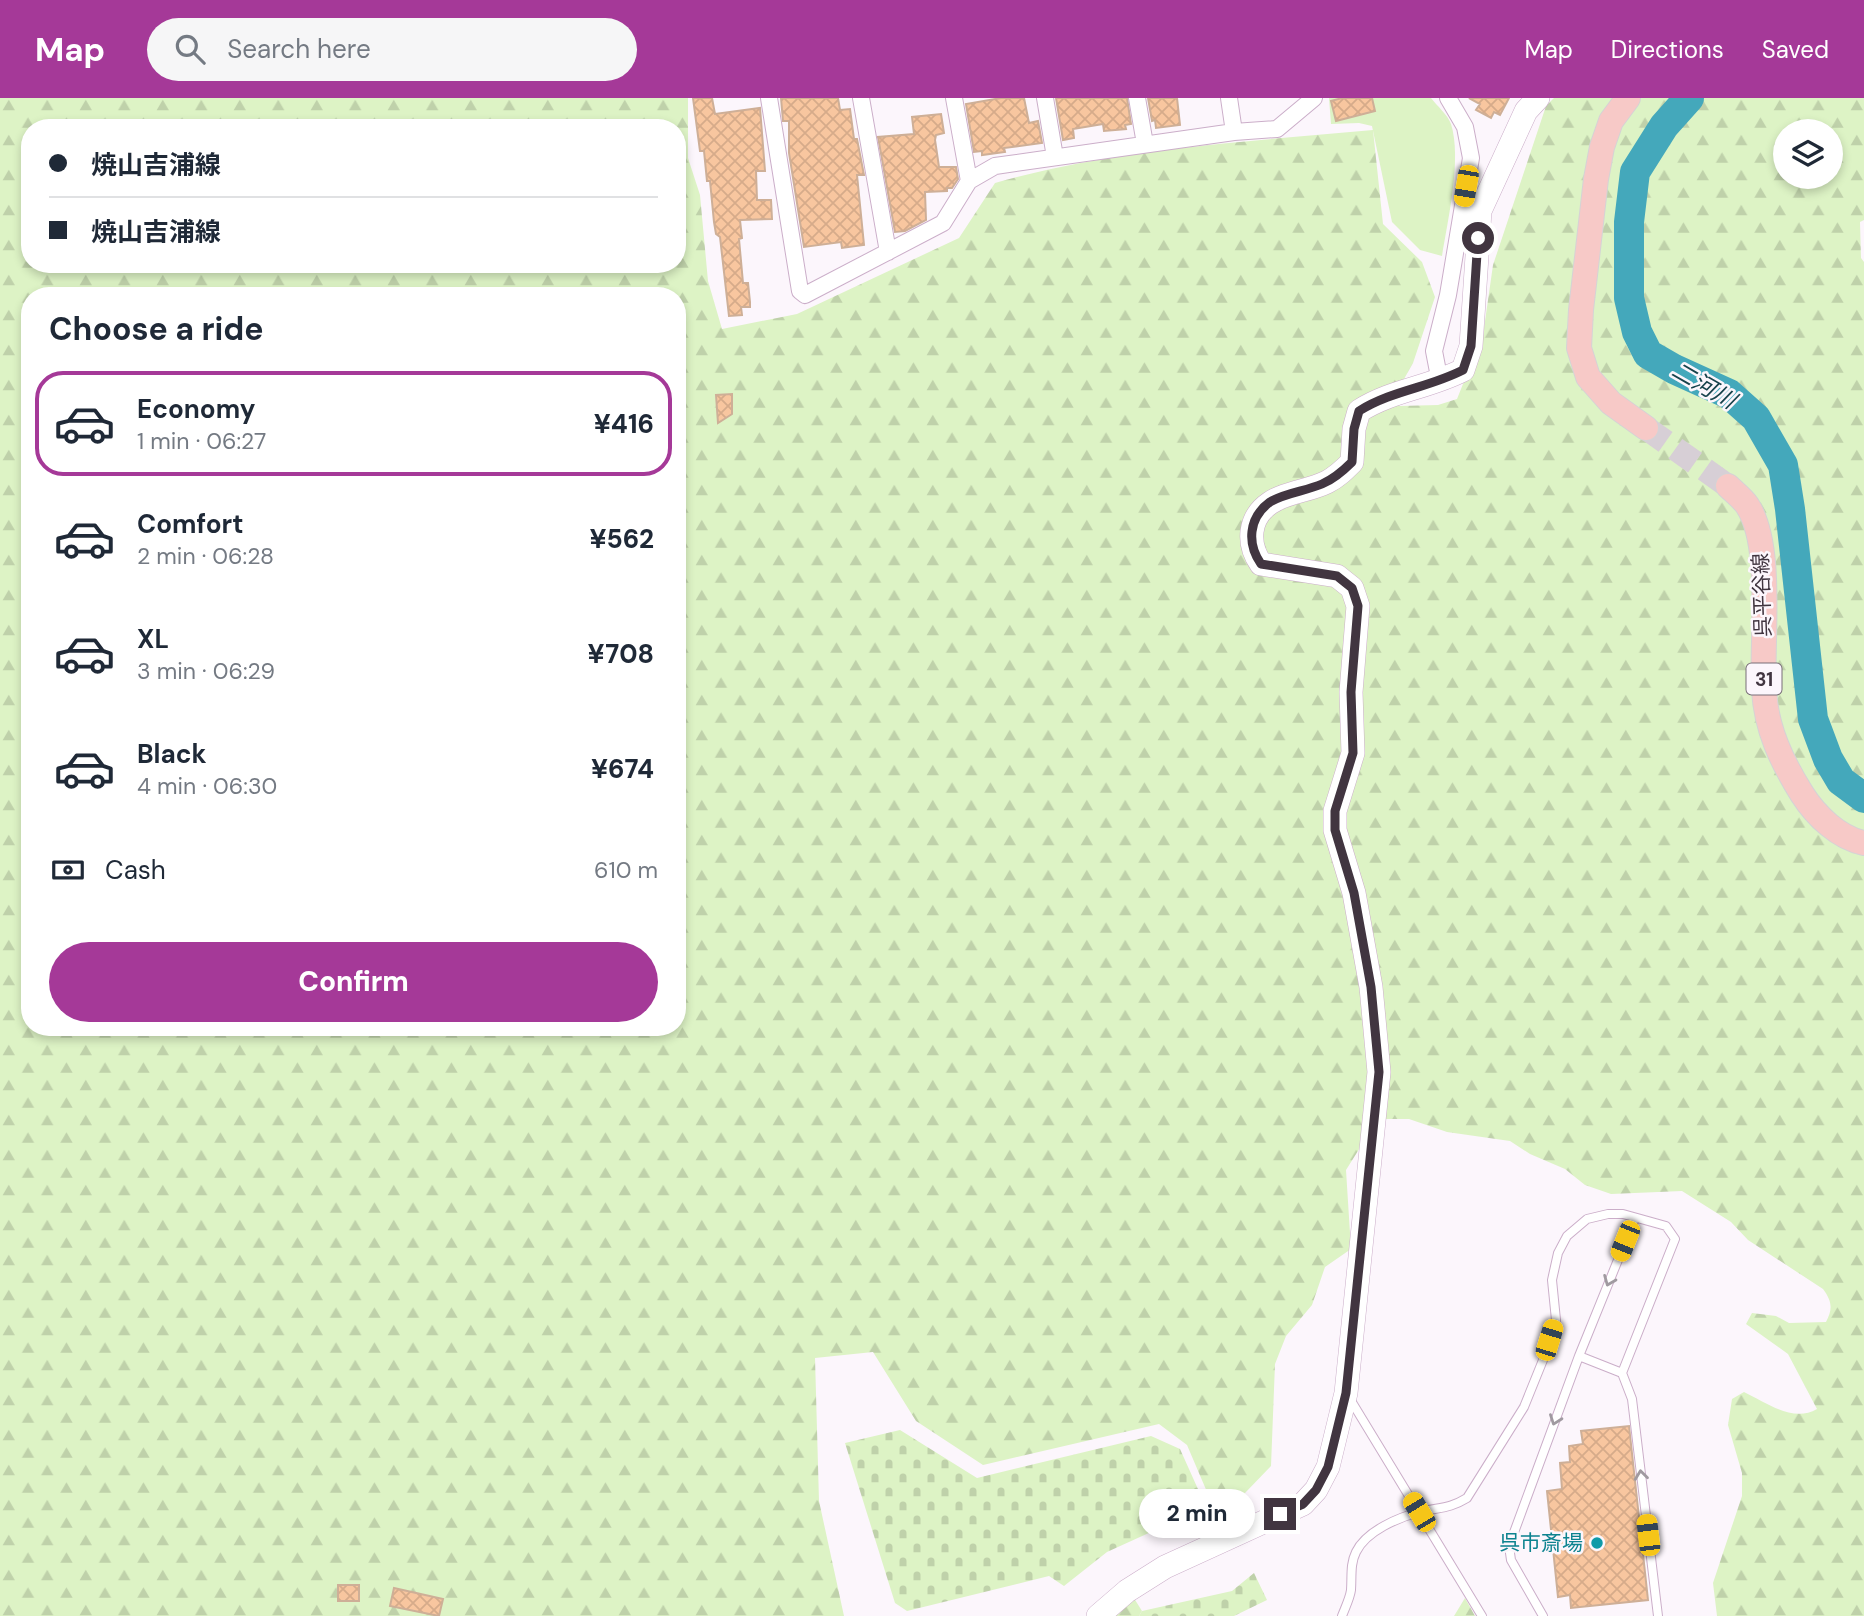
<!DOCTYPE html>
<html lang="en">
<head>
<meta charset="utf-8">
<style>
  :root { --surface:#fff; --page:#f6f6f7; --text:#1f2937; --muted:#747a83; --line:#e0e1e3; --accent:#a53998 }
  body { margin:0; font-family:"DM Sans","Noto Sans JP",sans-serif; background:var(--page); color:var(--text); height:100vh; display:flex; flex-direction:column; font-size:26px; white-space:nowrap }
  * { box-sizing:border-box; margin:0 }
  p { font-size:23px; color:var(--muted) }
  .icon { flex:none; width:38px; height:38px; fill:none; stroke:currentColor; stroke-width:2; stroke-linecap:round; stroke-linejoin:round }
  .map { position:relative; flex:1; overflow:hidden }
  .sheet { position:absolute; left:21px; top:189px; width:665px; height:749px; display:flex; flex-direction:column; background:var(--surface); border-radius:28px; box-shadow:0 4px 10px #0003 }
  .sheet>* { flex:none }
  .guide { position:absolute; left:21px; top:21px; width:665px; height:154px; border-radius:28px; box-shadow:0 4px 10px #0003; display:grid; align-content:center; height:154px; padding:0 28px; background:var(--surface) }
  .controls { position:absolute; left:1773px; top:21px; display:grid; gap:14px }
  .controls a { display:grid; place-items:center; width:70px; height:70px; border-radius:50%; background:var(--surface); box-shadow:0 4px 10px #0003; font-size:35px }
  .end { position:absolute; width:32px; height:32px; margin:-16px; border:9px solid #413540; background:#fff; box-shadow:0 0 0 4px #fff }
  .from { border-radius:50% }
  .bubble { position:absolute; height:49px; border-radius:24px; background:var(--surface); box-shadow:0 4px 10px #0003; font-size:23px; font-weight:800; line-height:49px; text-align:center }
  .car { position:absolute; width:21px; height:42px; margin:-21px -10px; border-radius:9px; box-shadow:0 0 5px 2px #0007; background:linear-gradient(#f5c518 24%,#345 0 40%,#f5c518 0 76%,#345 0 86%,#f5c518 0) }
  .guide b { display:flex; align-items:center; gap:24px; height:66px; font-size:26px }
  .guide b+b { border-top:2px solid var(--line) }
  .guide i { width:18px; height:18px; background:var(--text) }
  ul { padding:0; list-style:none }
  li { display:flex; align-items:center; gap:21px; height:105px; margin:0 14px 10px; padding:0 14px; border:4px solid transparent; border-radius:28px }
  li div { flex:1 }
  li b { display:block; font-size:26px }
  li em { font-style:normal; font-weight:800 }
  li.active { border-color:var(--accent) }
  li>.icon { width:63px; height:63px; stroke-width:1.5 }
  h2 { padding:0 28px; font-size:32px; line-height:84px }
  .pay { display:flex; align-items:center; gap:18px; height:77px; padding:0 28px; font-size:26px }
  .pay p { margin-inline-start:auto }
  .primary-button { display:flex; gap:14px; margin-top:auto; padding:14px 28px }
  .primary-button a { flex:1; height:80px; border-radius:42px; background:var(--accent); color:#fff; font-size:28px; font-weight:800; line-height:80px; text-align:center }
  header { display:flex; align-items:center; gap:42px; box-sizing:border-box; height:98px; padding:0 35px; background:var(--accent); color:#fff }
  header strong { font-size:33px }
  nav { display:flex; gap:38px; margin-inline-start:auto; font-size:24px }
  .search { width:490px; height:63px; background:var(--page); display:flex; align-items:center; gap:18px; box-sizing:border-box; padding:0 24px; border-radius:38px; color:var(--muted); font-size:26px }
  .map>svg:first-child { display:block }
  .forest { fill:url(#forest-firs); fill-rule:evenodd }
  .cemetery { fill:url(#cemetery-stones) }
  .park { fill:#ddf3c5 }
  .lines { fill:none; stroke-linecap:round; stroke-linejoin:round }
  .river { stroke:#44a8bb; stroke-width:30 }
  .building { fill:url(#building-cross-hatch); stroke:#ceaf97; stroke-width:2 }
  .primary-tunnel { stroke:#d7cfd6; stroke-width:24; stroke-dasharray:24 12; stroke-linecap:butt }
  .lane-casing { stroke:#cbaec9; stroke-width:10 }
  .street-casing { stroke:#cbaec9; stroke-width:18 }
  .secondary-casing { stroke:#cbaec9; stroke-width:24 }
  .primary-casing { stroke:#d5d3d5; stroke-width:26 }
  .lane { stroke:#fff; stroke-width:8 }
  .street { stroke:#fff; stroke-width:16 }
  .secondary { stroke:#fff; stroke-width:23 }
  .primary { stroke:#f7c9c7; stroke-width:24 }
  .oneway { stroke:#a09aa0 }
  .route { stroke:#413540; stroke-width:9 }
  .culture-dot { fill:#0f9aa8; stroke:#fcf6fc; stroke-width:2.5 }
  .labels { text-anchor:middle; dominant-baseline:central; stroke-width:5; stroke-linejoin:round; paint-order:stroke }
  .shield { fill:#fcf6fc; stroke:#796f78; stroke-width:2 }
  .shield-label { font-size:19px; font-weight:bold; fill:#413540 }
  .street-label { font-size:21px; fill:#413540; stroke:#fcf6fc }
  .culture-label { font-size:21px; fill:#0d838f; stroke:#fcf6fc; text-anchor:end }
  .water-label { font-size:23px; font-style:italic; fill:#17434c; stroke:#fcf6fc }
</style>
</head>
<body>
<header>
<strong>Map</strong>
<div class="search"><svg class="icon" aria-label="search" viewBox="0 0 24 24"><circle cx="10" cy="10" r="6"/><path d="M15 15l6 6"/></svg>Search here</div>
<nav><a>Map</a><a>Directions</a><a>Saved</a></nav>
</header>
<div class="map">
<svg width="1864" height="1518" viewBox="0 0 1864 1518">
  <defs>
    <pattern id="forest-firs" width="22" height="20" patternUnits="userSpaceOnUse" patternTransform="scale(1.75)"><rect width="22" height="20" fill="#ddf3c5"/><path d="M5 1l3.5 6h-7zM16 11l3.5 6h-7z" fill="#bfd1aa"/></pattern>
    <pattern id="cemetery-stones" width="16" height="16" patternUnits="userSpaceOnUse" patternTransform="scale(1.75)"><rect width="16" height="16" fill="#ddf3c5"/><path d="M2 7V4a2 2 0 0 1 4 0v3zM10 15v-3a2 2 0 0 1 4 0v3z" fill="#bfd1aa"/></pattern>
    <pattern id="building-cross-hatch" width="8" height="8" patternUnits="userSpaceOnUse" patternTransform="scale(1.75)"><rect width="8" height="8" fill="#f8c69f"/><path d="M0 0l8 8M0 8l8-8" fill="none" stroke="#d6ab8a"/></pattern>
  </defs>
  <rect width="100%" height="100%" fill="#fcf6fc"/>
  <path class="forest" d="M0,0H688V60L700,97L708,183L722,231L797,216L959,140L995,85C1118,50 1246,44 1373,32L1383,126L1422,164L1435,199L1413,265L1404,281L1385,298L1400,308L1438,307L1457,301L1465,281L1481,251L1493,167L1546,8L1554,0H1864V122L1860,124L1861,160L1864,164V1518H1717L1713,1485L1742,1398V1375L1728,1327L1732,1301L1744,1294C1767,1305 1793,1325 1817,1311L1788,1256L1746,1226L1752,1215L1776,1218L1789,1225L1826,1224C1833,1211 1832,1203 1823,1191L1748,1142L1731,1124L1682,1093L1611,1096L1585,1087L1565,1071L1530,1056L1510,1043L1447,1034L1409,1021H1383L1373,1029L1346,1072L1351,1151L1325,1169L1312,1207L1286,1238L1275,1266L1271,1368L1219,1422L1187,1347L1159,1326L983,1367L916,1323L873,1254L815,1260L819,1403L844,1518H0ZM30,30H677V166H30ZM1785,33H1830V79H1785ZM30,198H677V929H30Z
    M1132,1497L1142,1513L1139,1518H1110Z
    M1465,1500L1475,1518H1454Z"/>
  <path class="cemetery" d="M900,1332L977,1380L1151,1338L1180,1351L1206,1409L1107,1454L1064,1488L1049,1478L907,1513L895,1505L845,1345Z
    M1254,1475L1267,1502L1234,1518H1139L1142,1513L1232,1493Z"/>
  <path class="park" d="M1329,0H1431C1437,8 1448,17 1451,26C1462,61 1448,121 1442,158L1420,152L1392,124L1372,28L1359,25L1331,26Z"/>
  <g class="lines">
    <path class="river" d="M1689,0L1664,28L1635,74L1629,124V200L1637,234L1648,256L1674,271L1729,296L1756,320L1783,367L1790,411L1813,621L1828,661L1841,683L1864,700"/>
  </g>
  <path class="building" d="M693,0H712L715,16L760,10L765,73H756L757,102H771L772,121L740,122L742,140L739,141L743,185H748L750,204V209H741L742,217L729,218L720,139L716,136L714,124L710,83H707L704,53H700Z
    M781,0H838L840,12L850,11L854,41H857L864,77H857L864,147L842,150L841,144L804,149L789,55V23H783Z
    M1001,0H1024L1029,25L1038,23L1042,45L1004,50L1005,54L982,57V53L974,54L966,6Z
    M1056,0H1127L1131,26L1125,27L1126,31L1104,33L1103,26L1073,31L1074,40L1063,42Z
    M1148,0H1177L1180,27L1156,30L1155,22L1152,23Z
    M1342,0H1372L1375,13L1336,23L1331,3Z
    M1469,0H1509L1500,17L1494,14L1491,20L1476,12L1480,6Z
    M941,16L944,35L936,37L935,42L939,69H956L958,81L952,90H947V93L925,94L926,122L905,133L895,134L878,39L914,36L912,19Z
    M732,296V316L718,325L716,297Z
    M1629,1328L1648,1502L1571,1510L1570,1497L1558,1499L1547,1393L1562,1391L1560,1365L1570,1364L1569,1348L1583,1346L1581,1333Z
    M338,1487H359V1503H338Z
    M394,1490L443,1501L439,1518L390,1508Z"/>
  <g class="lines">
    <path class="primary-tunnel" d="M1646,330L1728,388"/>
    <defs>
      <path id="lane" d="M1622,1275L1632,1301L1658,1518
        M1350,1301L1482,1518
        M1342,1518C1345,1510 1350,1500 1351,1492C1352,1478 1350,1466 1356,1454C1366,1433 1399,1419 1420,1414C1440,1409 1449,1411 1467,1400L1524,1309L1543,1262L1556,1222L1552,1182L1558,1155L1567,1138L1587,1121L1608,1116H1623L1666,1128L1675,1141L1622,1275L1579,1258L1635,1120
        M1543,1518L1511,1462L1509,1448L1579,1258"/>
      <path id="street" d="M769,0L800,193L805,197L943,125L969,83L954,0
        M861,0L888,154
        M1045,0L1055,59
        M1137,0L1145,46
        M1229,0L1234,34
        M969,83L995,68L1234,34L1277,31L1314,0
        M1440,284L1434,253L1448,197L1471,60L1465,29L1448,0"/>
      <path id="secondary" d="M1098,1518L1127,1493L1165,1469L1303,1406L1316,1392L1328,1369L1346,1295L1379,974L1371,889L1354,795L1335,732V713L1353,655L1351,594L1358,508L1352,490L1337,478L1261,466C1247,446 1248,420 1270,405C1286,394 1309,393 1327,384C1337,379 1344,372 1352,364L1354,331L1359,313C1392,292 1428,290 1463,272L1471,248L1480,113L1526,13L1538,0"/>
      <path id="primary" d="M1628,0L1611,23L1602,49L1596,81L1581,212L1579,250L1588,279L1611,305L1646,330
        M1728,388C1734,394 1742,400 1747,407C1774,447 1761,543 1764,592C1766,631 1782,664 1802,696C1816,718 1839,740 1864,745"/>
    </defs>
    <use href="#lane" class="lane-casing"/>
    <use href="#street" class="street-casing"/>
    <use href="#secondary" class="secondary-casing"/>
    <use href="#primary" class="primary-casing"/>
    <use href="#lane" class="lane"/>
    <use href="#street" class="street"/>
    <use href="#secondary" class="secondary"/>
    <use href="#primary" class="primary"/>
  </g>
  <defs><path id="oneway-chevron" d="M-2-3.5L2.5 0L-2 3.5" fill="none" stroke-width="1.6" stroke-linecap="round" stroke-linejoin="round" transform="scale(1.75)"/></defs>
  <g class="oneway">
    <use href="#oneway-chevron" transform="translate(1609 1183) rotate(112)"/>
    <use href="#oneway-chevron" transform="translate(1555 1322) rotate(110)"/>
    <use href="#oneway-chevron" transform="translate(1641 1377) rotate(-97)"/>
  </g>
  <g class="lines">
    <path class="route" d="M1280,1416L1303,1406L1316,1392L1328,1369L1346,1295L1379,974L1371,889L1354,795L1335,732V713L1353,655L1351,594L1358,508L1352,490L1337,478L1261,466C1247,446 1248,420 1270,404C1284,395 1306,393 1322,386C1334,381 1343,373 1352,364L1354,331L1359,313C1393,292 1428,290 1463,272L1471,248L1478,140"/>
  </g>
  <circle class="culture-dot" cx="1597" cy="1445" r="7"/>
  <g class="labels">
    <rect class="shield" x="1746.5" y="565.5" width="35" height="31" rx="5"/>
    <g class="shield-label">
      <text x="1764" y="581">31</text>
    </g>
    <g class="street-label">
      <text transform="translate(1762 497) rotate(-92)">呉平谷線</text>
    </g>
    <g class="culture-label">
      <text x="1583" y="1445">呉市斎場</text>
    </g>
    <g class="water-label">
      <text transform="translate(1704 287) rotate(30)">二河川</text>
    </g>
  </g>
</svg>
<div class="controls">
<a><svg class="icon" aria-label="layers" viewBox="0 0 24 24"><path d="M12 4l9 5-9 5-9-5zM3 14l9 5 9-5"/></svg></a>
</div>
<i class="end from" style="left:1478px;top:140px"></i>
<i class="end" style="left:1280px;top:1416px"></i>
<div class="bubble" style="left:1139px;top:1391px;width:116px">2 min</div>
<i class="car" style="left:1466px;top:88px;rotate:190deg"></i>
<i class="car" style="left:1625px;top:1143px;rotate:202deg"></i>
<i class="car" style="left:1549px;top:1242px;rotate:17deg"></i>
<i class="car" style="left:1419px;top:1414px;rotate:329deg"></i>
<i class="car" style="left:1648px;top:1437px;rotate:353deg"></i>
<div class="guide">
<b><i class="from"></i>焼山吉浦線</b>
<b><i></i>焼山吉浦線</b>
</div>
<section class="sheet">
<h2>Choose a ride</h2>
<ul>
<li class="active"><svg class="icon" aria-label="car" viewBox="0 0 24 24"><path d="M5 17H2v-5l4-1 3-4h7l3 4 3 1v5h-3M9 17h6M6 11h13"/><circle cx="7" cy="17" r="2"/><circle cx="17" cy="17" r="2"/></svg><div><b>Economy</b><p>1 min · 06:27</p></div><em>¥416</em></li>
<li><svg class="icon" aria-label="car" viewBox="0 0 24 24"><path d="M5 17H2v-5l4-1 3-4h7l3 4 3 1v5h-3M9 17h6M6 11h13"/><circle cx="7" cy="17" r="2"/><circle cx="17" cy="17" r="2"/></svg><div><b>Comfort</b><p>2 min · 06:28</p></div><em>¥562</em></li>
<li><svg class="icon" aria-label="car" viewBox="0 0 24 24"><path d="M5 17H2v-5l4-1 3-4h7l3 4 3 1v5h-3M9 17h6M6 11h13"/><circle cx="7" cy="17" r="2"/><circle cx="17" cy="17" r="2"/></svg><div><b>XL</b><p>3 min · 06:29</p></div><em>¥708</em></li>
<li><svg class="icon" aria-label="car" viewBox="0 0 24 24"><path d="M5 17H2v-5l4-1 3-4h7l3 4 3 1v5h-3M9 17h6M6 11h13"/><circle cx="7" cy="17" r="2"/><circle cx="17" cy="17" r="2"/></svg><div><b>Black</b><p>4 min · 06:30</p></div><em>¥674</em></li>
</ul>
<div class="pay"><svg class="icon" aria-label="cash" viewBox="0 0 24 24"><path d="M3 7h18v10H3z"/><circle cx="12" cy="12" r="2"/></svg>Cash<p>610 m</p></div>
<div class="primary-button"><a>Confirm</a></div>
</section>
</div>
</body>
</html>
